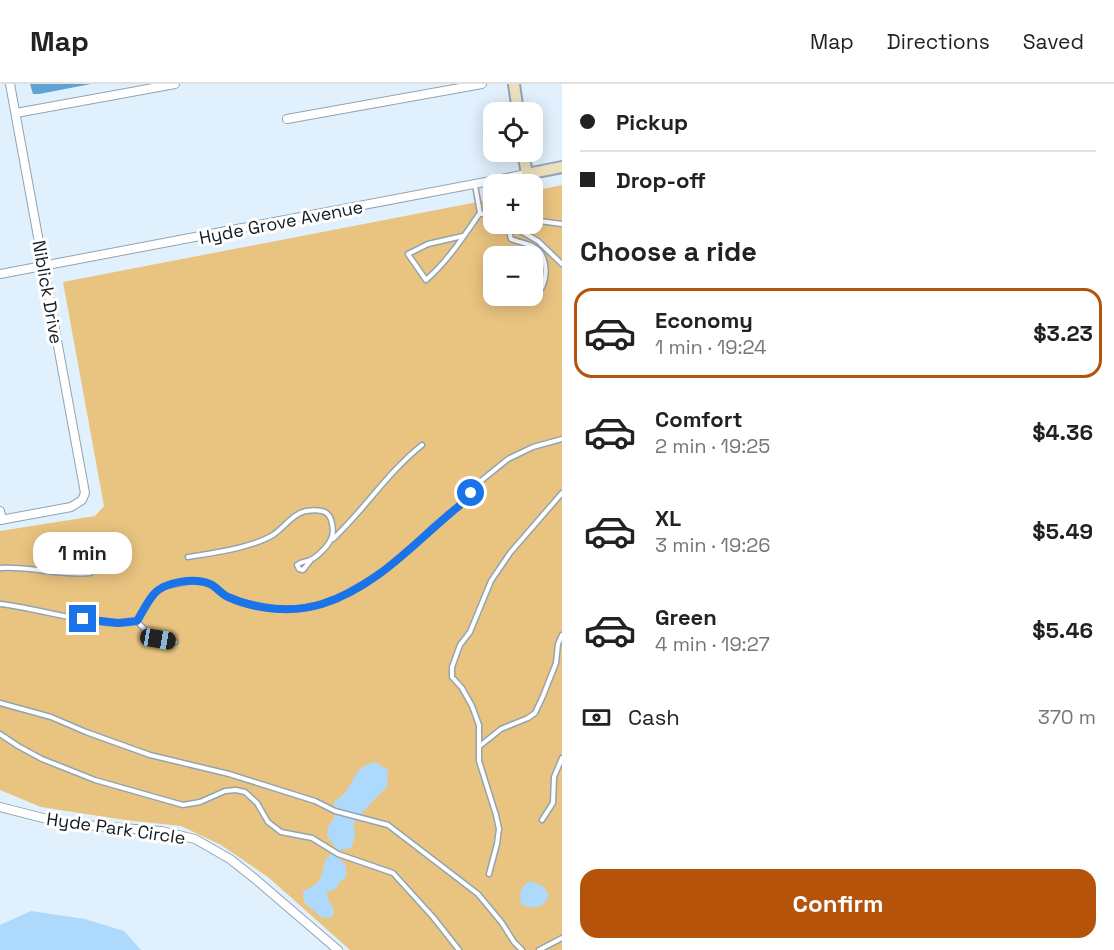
<!DOCTYPE html>
<html lang="en">
<head>
<meta charset="utf-8">
<style>
  :root { --surface:#fff; --page:#f2f2f2; --text:#222; --muted:#767676; --line:#e0e0e0; --accent:#b45309 }
  body { margin:0; font-family:"Space Grotesk",sans-serif; background:var(--page); color:var(--text); height:100vh; display:flex; flex-direction:column; font-size:22px; white-space:nowrap }
  * { box-sizing:border-box; margin:0 }
  p { font-size:20px; color:var(--muted) }
  .icon { flex:none; width:33px; height:33px; fill:none; stroke:currentColor; stroke-width:2; stroke-linecap:round; stroke-linejoin:round }
  .map { position:relative; flex:1; overflow:hidden }
  .panel { display:flex; flex-direction:column; background:var(--surface); width:552px }
  .panel>* { flex:none }
  .hud { display:grid; align-content:center; height:132px; padding:0 18px; background:var(--surface) }
  .buttons { position:absolute; left:483px; top:18px; display:grid; gap:12px }
  .buttons a { display:grid; place-items:center; width:60px; height:60px; border-radius:12px; background:var(--surface); box-shadow:0 3px 15px #0003; font-size:30px }
  .end { position:absolute; width:27px; height:27px; margin:-14px; border:8px solid #1a73e8; background:#fff; box-shadow:0 0 0 3px #fff }
  .from { border-radius:50% }
  .bubble { position:absolute; height:42px; border-radius:18px; background:var(--surface); box-shadow:0 3px 15px #0003; font-size:20px; font-weight:700; line-height:42px; text-align:center }
  .car { position:absolute; width:18px; height:36px; margin:-18px -9px; border-radius:8px; box-shadow:0 0 4px 2px #0007; background:linear-gradient(#222 24%,#8ab4d8 0 40%,#222 0 76%,#8ab4d8 0 86%,#222 0) }
  .hud b { display:flex; align-items:center; gap:21px; height:57px; font-size:22px }
  .hud b+b { border-top:2px solid var(--line) }
  .hud i { width:15px; height:15px; background:var(--text) }
  ul { padding:0; list-style:none }
  li { display:flex; align-items:center; gap:18px; height:90px; margin:0 12px 9px; padding:0 6px; border:3px solid transparent; border-radius:18px }
  li div { flex:1 }
  li b { display:block; font-size:22px }
  li em { font-style:normal; font-weight:700 }
  li.selected { border-color:var(--accent) }
  li>.icon { width:54px; height:54px; stroke-width:1.5 }
  h2 { padding:0 18px; font-size:27px; line-height:72px }
  .pay { display:flex; align-items:center; gap:15px; height:66px; padding:0 18px; font-size:22px }
  .pay p { margin-inline-start:auto }
  .action { display:flex; gap:12px; margin-top:auto; padding:12px 18px }
  .action a { flex:1; height:69px; border-radius:18px; background:var(--accent); color:#fff; font-size:24px; font-weight:700; line-height:69px; text-align:center }
  header { display:flex; align-items:center; gap:36px; box-sizing:border-box; height:84px; padding:0 30px; background:var(--surface); border-bottom:2px solid var(--line) }
  header strong { font-size:28px }
  nav { display:flex; gap:33px; margin-inline-start:auto; font-size:21px }
  main { display:flex; flex:1; min-height:0 }
  .map>svg:first-child { display:block }
  .green { fill:#e9c480; fill-rule:evenodd }
  .water { fill:#addafc }
  .lines { fill:none; stroke-linecap:round; stroke-linejoin:round }
  .lane-casing { stroke:#92a4b2; stroke-width:7 }
  .street-casing { stroke:#92a4b2; stroke-width:10 }
  .secondary-casing { stroke:#92a4b2; stroke-width:14 }
  .lane { stroke:#fff; stroke-width:4 }
  .street { stroke:#fff; stroke-width:8 }
  .secondary { stroke:#eee0bf; stroke-width:10 }
  .wall { fill:#5ea3d1 }
  .route { stroke:#1a73e8; stroke-width:8 }
  .labels { text-anchor:middle; dominant-baseline:central; stroke-width:6; stroke-linejoin:round; paint-order:stroke }
  .street-label { font-size:18px; fill:#141b20; stroke:#fff }
</style>
</head>
<body>
<header>
<strong>Map</strong>
<nav><a>Map</a><a>Directions</a><a>Saved</a></nav>
</header>
<main>
<div class="map">
<svg width="562" height="866" viewBox="0 0 562 866">
  <rect width="100%" height="100%" fill="#e0f0fc"/>
  <path class="green" d="M562,101V866H350L268,793L221,761L181,742L125,736L41,723L0,706V447L95,432L104,422L63,198L493,115L494,140H532L533,107ZM494,172H532V212H494Z"/>
  <path class="water" d="M375,678L388,686L387,703C382,707 355,736 354,739C353,742 355,746 355,749C355,754 353,759 351,764L339,766L337,774C347,779 347,783 346,793L339,799L336,805L327,808C326,818 338,824 332,833L322,834L304,818L303,807C325,797 320,794 326,774L332,770L336,764L327,752L328,743L335,733L334,718C339,714 345,710 348,704C358,689 355,684 375,678Z
    M531,797L544,803L549,812C543,825 533,826 521,820C519,810 520,801 531,797Z
    M31,827L85,835L124,847L141,866H0V841Z"/>
  <g class="lines">
    <defs>
      <path id="lane" d="M475,101L480,129L494,134
        M532,136L562,140
        M508,140L538,157L562,180
        M517,140L509,147L511,155C518,158 527,159 534,163C546,169 548,189 543,201C541,207 536,211 531,215
        M463,152L428,160L408,170L426,196C448,177 463,153 480,129
        M333,455C365,425 387,389 422,361
        M188,473C213,469 251,464 273,451C285,443 292,430 306,427C312,426 319,425 325,428C333,432 335,450 330,457C327,463 316,474 310,476C305,478 302,477 297,481L299,485L303,486L311,476
        M0,484C31,482 60,492 90,489
        M0,520C36,523 106,547 137,537
        M175,558C158,555 148,551 137,537L154,509L162,503L191,497L209,499L225,512L241,518L278,525H299L322,520L338,514L380,490L400,474L432,444L459,422L482,396L508,375L533,363L562,355
        M0,619L51,633L86,648L150,671L229,690L315,717L335,727L388,741L478,810L502,839L514,858L522,866
        M0,650L18,662L42,675L95,696L183,721L200,718L225,707L236,706L245,708L257,719L268,738L281,748L312,754L338,770L393,789L433,833L459,866
        M481,661L501,645L528,634L535,629L543,612L556,579L558,560L562,551
        M542,736L553,719L554,693L562,674
        M489,790L497,760L499,745L496,731L479,677V641L472,622L462,604L452,593V583L460,561L470,548L491,497L510,469L562,409
        M539,866L562,854"/>
      <path id="street" d="M16,29L175,0
        M287,35L482,0
        M0,190L527,90
        M0,427L2,436
        M0,436L71,423L82,416L85,409L10,0
        M0,723L47,735L84,741L161,747L195,755L230,775L254,794L338,866"/>
      <path id="secondary" d="M514,0L518,28
        M523,68L527,90L562,83"/>
    </defs>
    <use href="#lane" class="lane-casing"/>
    <use href="#street" class="street-casing"/>
    <use href="#secondary" class="secondary-casing"/>
    <use href="#lane" class="lane"/>
    <use href="#street" class="street"/>
    <use href="#secondary" class="secondary"/>
  </g>
  <path class="wall" d="M30,0H91L39,10H33Z"/>
  <g class="lines">
    <path class="route" d="M83,535L118,539L137,537C142,529 147,518 154,510C164,498 195,493 210,500C217,503 221,510 228,513C257,526 293,529 322,520C377,503 416,457 459,422L471,409"/>
  </g>
  <g class="labels">
    <g class="street-label">
      <text transform="translate(281 138) rotate(-11)">Hyde Grove Avenue</text>
      <text transform="translate(48 208) rotate(80)">Niblick Drive</text>
      <text transform="translate(116 744) rotate(8)">Hyde Park Circle</text>
    </g>
  </g>
</svg>
<div class="buttons">
<a><svg class="icon" aria-label="locate" viewBox="0 0 24 24"><circle cx="12" cy="12" r="6"/><path d="M12 2v4M12 18v4M2 12h4M18 12h4"/></svg></a>
<a>+</a>
<a>−</a>
</div>
<i class="end from" style="left:471px;top:409px"></i>
<i class="end" style="left:83px;top:535px"></i>
<div class="bubble" style="left:33px;top:448px;width:99px">1 min</div>
<i class="car" style="left:158px;top:555px;rotate:100deg"></i>
</div>
<section class="panel">
<div class="hud">
<b><i class="from"></i>Pickup</b>
<b><i></i>Drop-off</b>
</div>
<h2>Choose a ride</h2>
<ul>
<li class="selected"><svg class="icon" aria-label="car" viewBox="0 0 24 24"><path d="M5 17H2v-5l4-1 3-4h7l3 4 3 1v5h-3M9 17h6M6 11h13"/><circle cx="7" cy="17" r="2"/><circle cx="17" cy="17" r="2"/></svg><div><b>Economy</b><p>1 min · 19:24</p></div><em>$3.23</em></li>
<li><svg class="icon" aria-label="car" viewBox="0 0 24 24"><path d="M5 17H2v-5l4-1 3-4h7l3 4 3 1v5h-3M9 17h6M6 11h13"/><circle cx="7" cy="17" r="2"/><circle cx="17" cy="17" r="2"/></svg><div><b>Comfort</b><p>2 min · 19:25</p></div><em>$4.36</em></li>
<li><svg class="icon" aria-label="car" viewBox="0 0 24 24"><path d="M5 17H2v-5l4-1 3-4h7l3 4 3 1v5h-3M9 17h6M6 11h13"/><circle cx="7" cy="17" r="2"/><circle cx="17" cy="17" r="2"/></svg><div><b>XL</b><p>3 min · 19:26</p></div><em>$5.49</em></li>
<li><svg class="icon" aria-label="car" viewBox="0 0 24 24"><path d="M5 17H2v-5l4-1 3-4h7l3 4 3 1v5h-3M9 17h6M6 11h13"/><circle cx="7" cy="17" r="2"/><circle cx="17" cy="17" r="2"/></svg><div><b>Green</b><p>4 min · 19:27</p></div><em>$5.46</em></li>
</ul>
<div class="pay"><svg class="icon" aria-label="cash" viewBox="0 0 24 24"><path d="M3 7h18v10H3z"/><circle cx="12" cy="12" r="2"/></svg>Cash<p>370 m</p></div>
<div class="action"><a>Confirm</a></div>
</section>
</main>
</body>
</html>
